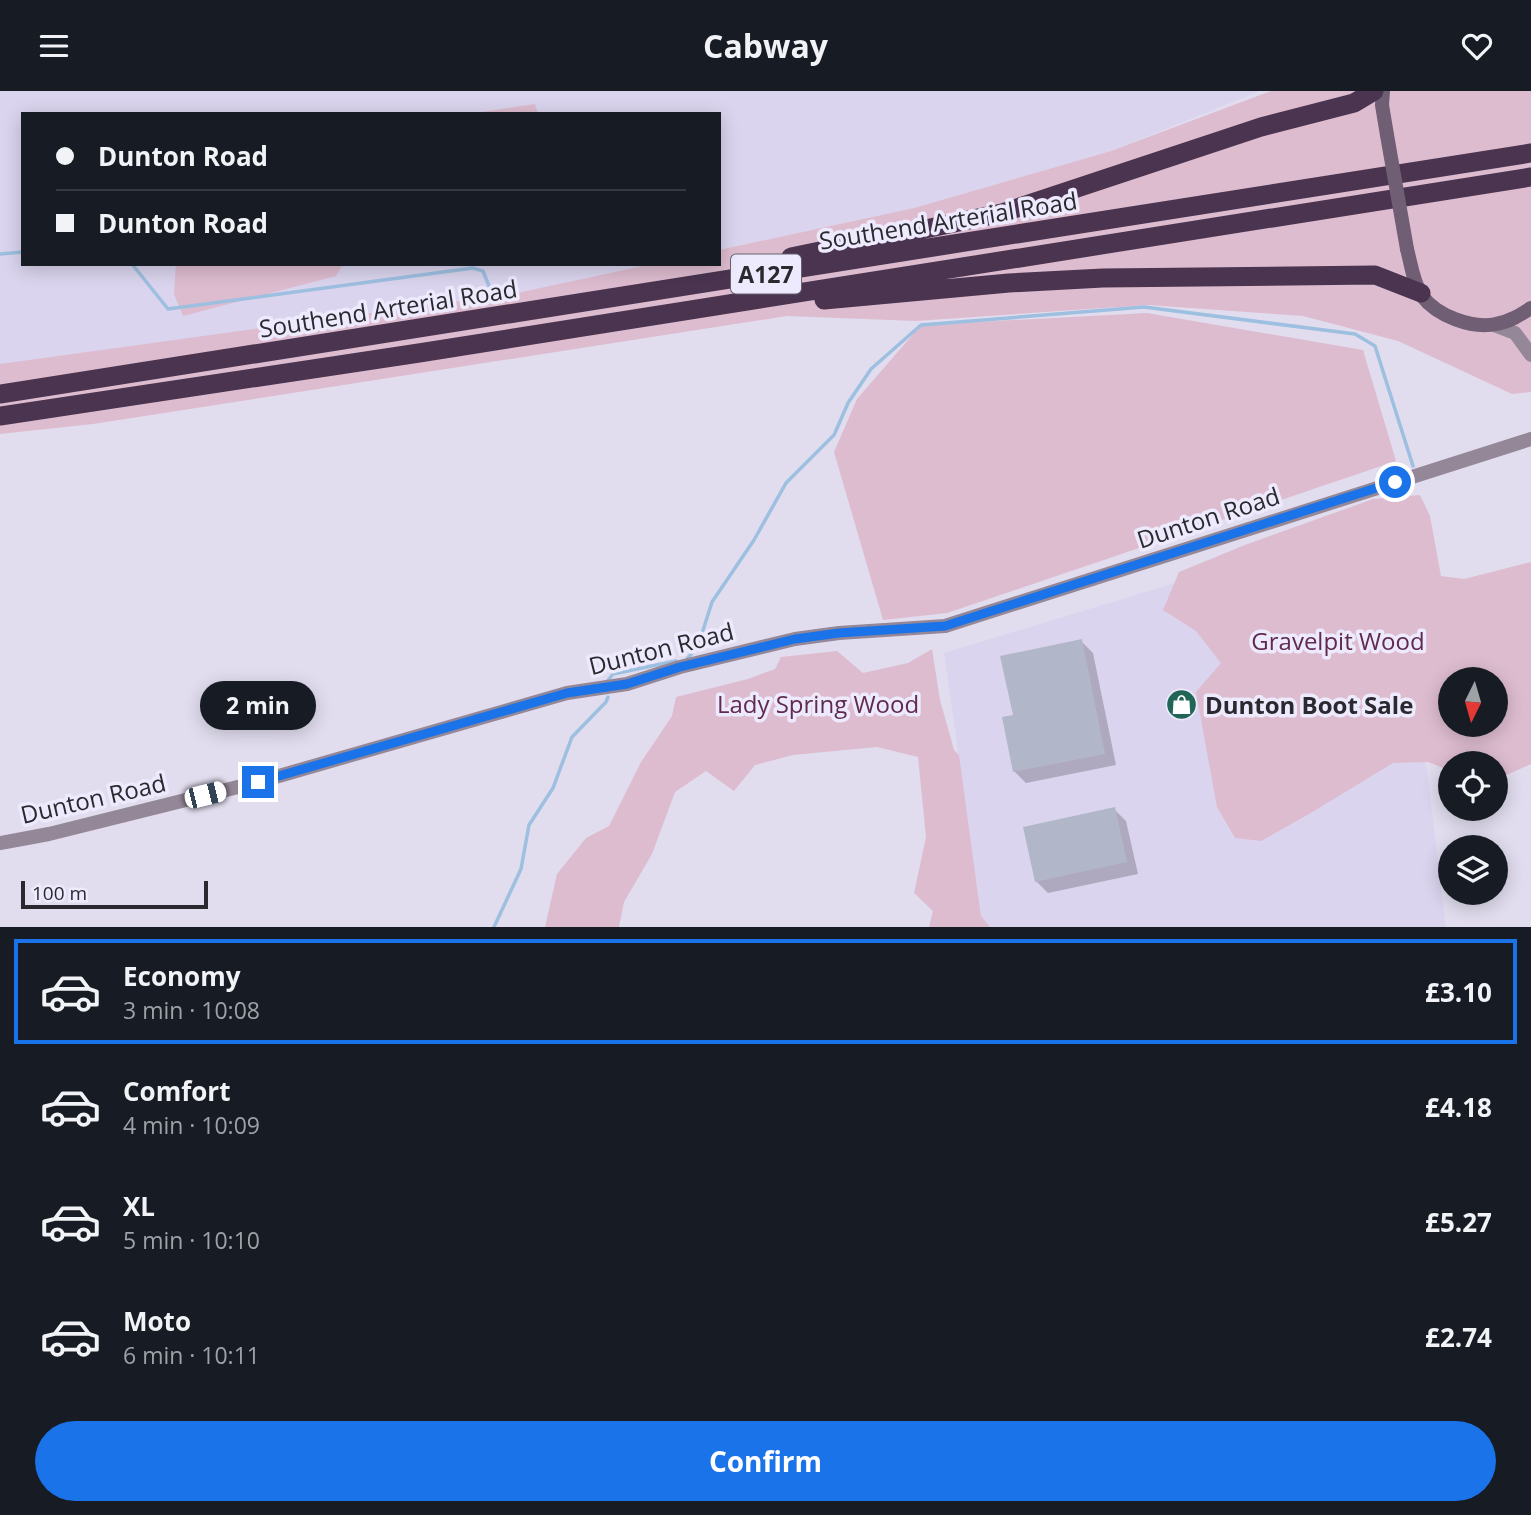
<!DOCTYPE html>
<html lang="en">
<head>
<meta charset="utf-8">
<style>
  :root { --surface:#171b24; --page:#242831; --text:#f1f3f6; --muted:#9ea1a6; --line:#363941; --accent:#1a73e8 }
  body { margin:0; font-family:"Open Sans",sans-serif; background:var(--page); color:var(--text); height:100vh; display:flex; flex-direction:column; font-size:26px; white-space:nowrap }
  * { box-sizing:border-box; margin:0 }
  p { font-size:23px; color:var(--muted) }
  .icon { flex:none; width:38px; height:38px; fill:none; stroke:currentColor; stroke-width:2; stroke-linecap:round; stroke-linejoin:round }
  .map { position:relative; height:836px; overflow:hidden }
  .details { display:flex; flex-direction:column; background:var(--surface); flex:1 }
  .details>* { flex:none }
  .top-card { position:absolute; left:21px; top:21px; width:700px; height:154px; border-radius:0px; box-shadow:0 4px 18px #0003; display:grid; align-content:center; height:154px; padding:0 35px; background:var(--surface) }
  .needle { width:46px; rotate:185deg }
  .buttons { position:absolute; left:1438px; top:576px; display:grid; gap:14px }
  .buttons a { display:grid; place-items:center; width:70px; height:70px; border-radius:50%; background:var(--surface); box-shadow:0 4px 18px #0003; font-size:35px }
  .scale { position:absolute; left:21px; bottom:18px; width:187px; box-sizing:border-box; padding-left:7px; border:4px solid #2b2930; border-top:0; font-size:19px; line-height:24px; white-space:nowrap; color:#2b2930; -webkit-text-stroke:5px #eeeafd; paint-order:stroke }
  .end { position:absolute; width:32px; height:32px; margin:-16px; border:9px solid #1a73e8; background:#fff; box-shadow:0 0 0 4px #fff }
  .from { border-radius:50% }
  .bubble { position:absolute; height:49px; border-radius:24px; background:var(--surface); box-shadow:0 4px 18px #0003; font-size:23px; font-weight:700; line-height:49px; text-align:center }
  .car { position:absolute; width:21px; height:42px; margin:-21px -10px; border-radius:9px; box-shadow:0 0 5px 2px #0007; background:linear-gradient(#fff 24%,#345 0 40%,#fff 0 76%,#345 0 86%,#fff 0) }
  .top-card b { display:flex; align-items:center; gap:24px; height:66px; font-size:26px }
  .top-card b+b { border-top:2px solid var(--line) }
  .top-card i { width:18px; height:18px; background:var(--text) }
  ul { padding:12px 0 0; list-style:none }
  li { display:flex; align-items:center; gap:21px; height:105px; margin:0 14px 10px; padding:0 21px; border:4px solid transparent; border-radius:0px }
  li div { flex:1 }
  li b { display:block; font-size:26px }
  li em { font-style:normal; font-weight:700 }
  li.on { border-color:var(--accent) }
  li>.icon { width:63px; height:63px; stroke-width:1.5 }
  .primary-button { display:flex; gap:14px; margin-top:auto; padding:14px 35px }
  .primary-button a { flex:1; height:80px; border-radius:42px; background:var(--accent); color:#fff; font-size:28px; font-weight:700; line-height:80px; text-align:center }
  header { display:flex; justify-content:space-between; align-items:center; height:91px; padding:0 35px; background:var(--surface); font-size:32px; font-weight:700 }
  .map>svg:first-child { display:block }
  .built { fill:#dad4ee }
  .green { fill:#ddbccf; fill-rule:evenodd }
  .shadow { fill:#0003 }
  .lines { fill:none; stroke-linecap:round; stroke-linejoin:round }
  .stream { stroke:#9dbfe0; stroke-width:3.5 }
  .building { fill:#b1b7c8 }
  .tertiary { stroke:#948797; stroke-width:14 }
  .secondary { stroke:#6f5e74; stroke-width:14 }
  .trunk { stroke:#4a3450; stroke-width:19 }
  .secondary-bridge { stroke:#6f5e74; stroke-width:14 }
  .route { stroke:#1a73e8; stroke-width:9 }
  .labels { text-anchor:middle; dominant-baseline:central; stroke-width:7; stroke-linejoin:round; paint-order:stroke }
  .shield { fill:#eeeafd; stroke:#66636e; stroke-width:2 }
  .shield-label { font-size:23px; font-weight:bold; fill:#2b2930 }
  .street-label { font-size:24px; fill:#2b2930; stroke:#eeeafd }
  .park-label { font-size:24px; fill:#602b4d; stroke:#eeeafd }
  .poi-label { font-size:24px; font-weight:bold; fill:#2b2930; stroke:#eeeafd; text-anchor:start }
</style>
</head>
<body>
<header><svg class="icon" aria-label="menu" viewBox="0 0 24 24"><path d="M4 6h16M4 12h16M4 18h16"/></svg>Cabway<svg class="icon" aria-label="heart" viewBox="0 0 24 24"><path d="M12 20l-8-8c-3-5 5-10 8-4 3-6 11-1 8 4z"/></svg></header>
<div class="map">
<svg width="1531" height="836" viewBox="0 0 1531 836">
  <rect width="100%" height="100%" fill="#e1ddef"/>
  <path class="built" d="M0,0H1260L1111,60L914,117L719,159V23H23V173H653L524,201L0,275Z
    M1377,431L1427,680L1446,836H983L944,562Z"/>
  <path class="green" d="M1271,0H1531V301L1512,303L1398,250L1303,225L1148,214L916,230L787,225L93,333L0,343V273L517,202L652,173H719V159L914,117L1111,60Z
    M535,13L538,23H468Z
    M176,173H343L336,185L183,225L174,203Z
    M1147,222L1363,259L1396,370L947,522L883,529L834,361L857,308L921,234Z
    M1420,404L1430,425L1441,485L1464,488L1531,471V673L1502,686H1496V672H1451V680L1428,671L1393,672L1309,723L1261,750L1235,747L1217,716L1196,601L1221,572L1196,540L1163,519L1179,481L1245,454L1373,408ZM1451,588H1496V634H1451Z
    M932,558L940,609L954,659L959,664L981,825L990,836H929L933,820L914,802L926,746L918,666L877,656L793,664L755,674L734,700L706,680L675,701L652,763L624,811L619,836H545L557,783L586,747L609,735L641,671L672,625L676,606L748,588L775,578L781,566L837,560L863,582L908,572Z"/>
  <path class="shadow" d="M1081,550L1093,562L1116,674L1026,692L1014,680L1015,625Z
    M1114,718L1126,730L1138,783L1048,802L1036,790Z"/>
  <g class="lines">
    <path class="stream" d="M0,163L23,161
      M132,173L168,218L473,177L483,180L489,195
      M687,568L698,555L712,511L754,449L786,392L834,344L848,312L871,278L921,234L1144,216L1355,243L1375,255L1413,375
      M606,592L613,583L676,570
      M494,836L521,778L529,734L553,697L572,646L606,611L608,606"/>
  </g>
  <path class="building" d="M1082,548L1105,663L1013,681L1002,626L1013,624L1000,565Z
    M1115,716L1127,771L1035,791L1023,736Z"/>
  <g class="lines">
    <path class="tertiary" d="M1494,234L1515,242L1531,264
      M0,752L49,743L258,691L567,602L627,593L680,576L795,548L839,542L945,535L1531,348"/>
    <path class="secondary" d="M1383,0L1382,14L1387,44
      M1407,158C1411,173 1413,191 1422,205C1437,225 1472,238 1496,233C1509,231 1520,224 1531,217"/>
    <path class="trunk" d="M791,166L1002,122L1261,36L1354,12L1374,0
      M824,209L1009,192L1103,187L1375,184L1421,202
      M0,303L1531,62
      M0,325L419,262L1531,86"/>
    <path class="secondary-bridge" d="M1387,44L1407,158"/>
  </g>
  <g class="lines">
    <path class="route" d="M258,691L567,602L627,593L680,576L795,548L839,542L945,535L1395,391"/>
  </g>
  <defs>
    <symbol id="shop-disc" viewBox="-11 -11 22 22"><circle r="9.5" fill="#206556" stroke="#eeeafd"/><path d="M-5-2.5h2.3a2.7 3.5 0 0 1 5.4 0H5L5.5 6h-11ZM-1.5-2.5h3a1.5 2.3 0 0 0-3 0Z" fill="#fff"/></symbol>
  </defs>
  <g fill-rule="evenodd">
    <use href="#shop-disc" x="1164" y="596" width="35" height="35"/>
  </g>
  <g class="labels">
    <rect class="shield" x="731" y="163.5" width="70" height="39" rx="5"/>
    <g class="shield-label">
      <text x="766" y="183">A127</text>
    </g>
    <g class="street-label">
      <text transform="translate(948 129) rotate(-9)">Southend Arterial Road</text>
      <text transform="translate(388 217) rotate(-9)">Southend Arterial Road</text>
      <text transform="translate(1208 426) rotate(-18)">Dunton Road</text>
      <text transform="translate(661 557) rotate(-14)">Dunton Road</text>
      <text transform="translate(93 707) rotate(-13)">Dunton Road</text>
    </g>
    <g class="park-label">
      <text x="1338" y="549">Gravelpit Wood</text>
      <text x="818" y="612">Lady Spring Wood</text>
    </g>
    <g class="poi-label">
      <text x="1205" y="613">Dunton Boot Sale</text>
    </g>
  </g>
</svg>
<div class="buttons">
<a><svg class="needle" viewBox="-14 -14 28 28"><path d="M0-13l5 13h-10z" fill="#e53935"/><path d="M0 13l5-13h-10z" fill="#9ea1a6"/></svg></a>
<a><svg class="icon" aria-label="locate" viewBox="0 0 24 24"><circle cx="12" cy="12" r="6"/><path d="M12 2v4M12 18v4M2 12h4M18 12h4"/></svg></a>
<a><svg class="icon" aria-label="layers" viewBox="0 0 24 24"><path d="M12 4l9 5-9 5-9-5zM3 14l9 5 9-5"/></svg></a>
</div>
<div class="scale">100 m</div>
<i class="end from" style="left:1395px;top:391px"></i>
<i class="end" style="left:258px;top:691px"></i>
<div class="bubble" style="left:200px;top:590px;width:116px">2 min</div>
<i class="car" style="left:205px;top:704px;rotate:76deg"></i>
<div class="top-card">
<b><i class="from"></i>Dunton Road</b>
<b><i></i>Dunton Road</b>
</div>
</div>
<section class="details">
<ul>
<li class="on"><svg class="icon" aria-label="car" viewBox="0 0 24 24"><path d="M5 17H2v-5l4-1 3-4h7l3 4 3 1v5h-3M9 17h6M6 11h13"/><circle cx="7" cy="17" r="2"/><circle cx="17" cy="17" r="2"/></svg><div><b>Economy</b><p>3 min · 10:08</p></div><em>£3.10</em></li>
<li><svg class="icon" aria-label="car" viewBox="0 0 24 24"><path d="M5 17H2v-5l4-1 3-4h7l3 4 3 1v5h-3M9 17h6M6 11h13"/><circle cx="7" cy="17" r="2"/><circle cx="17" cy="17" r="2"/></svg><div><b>Comfort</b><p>4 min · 10:09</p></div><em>£4.18</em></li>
<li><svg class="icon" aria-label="car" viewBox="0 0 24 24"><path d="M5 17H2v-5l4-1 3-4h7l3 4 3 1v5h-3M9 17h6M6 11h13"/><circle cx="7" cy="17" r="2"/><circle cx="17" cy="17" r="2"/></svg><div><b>XL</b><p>5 min · 10:10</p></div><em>£5.27</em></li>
<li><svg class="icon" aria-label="car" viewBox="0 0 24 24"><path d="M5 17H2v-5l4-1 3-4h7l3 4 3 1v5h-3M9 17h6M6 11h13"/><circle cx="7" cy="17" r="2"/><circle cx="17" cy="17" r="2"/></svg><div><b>Moto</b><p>6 min · 10:11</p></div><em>£2.74</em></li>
</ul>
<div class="primary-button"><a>Confirm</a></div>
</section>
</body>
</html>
